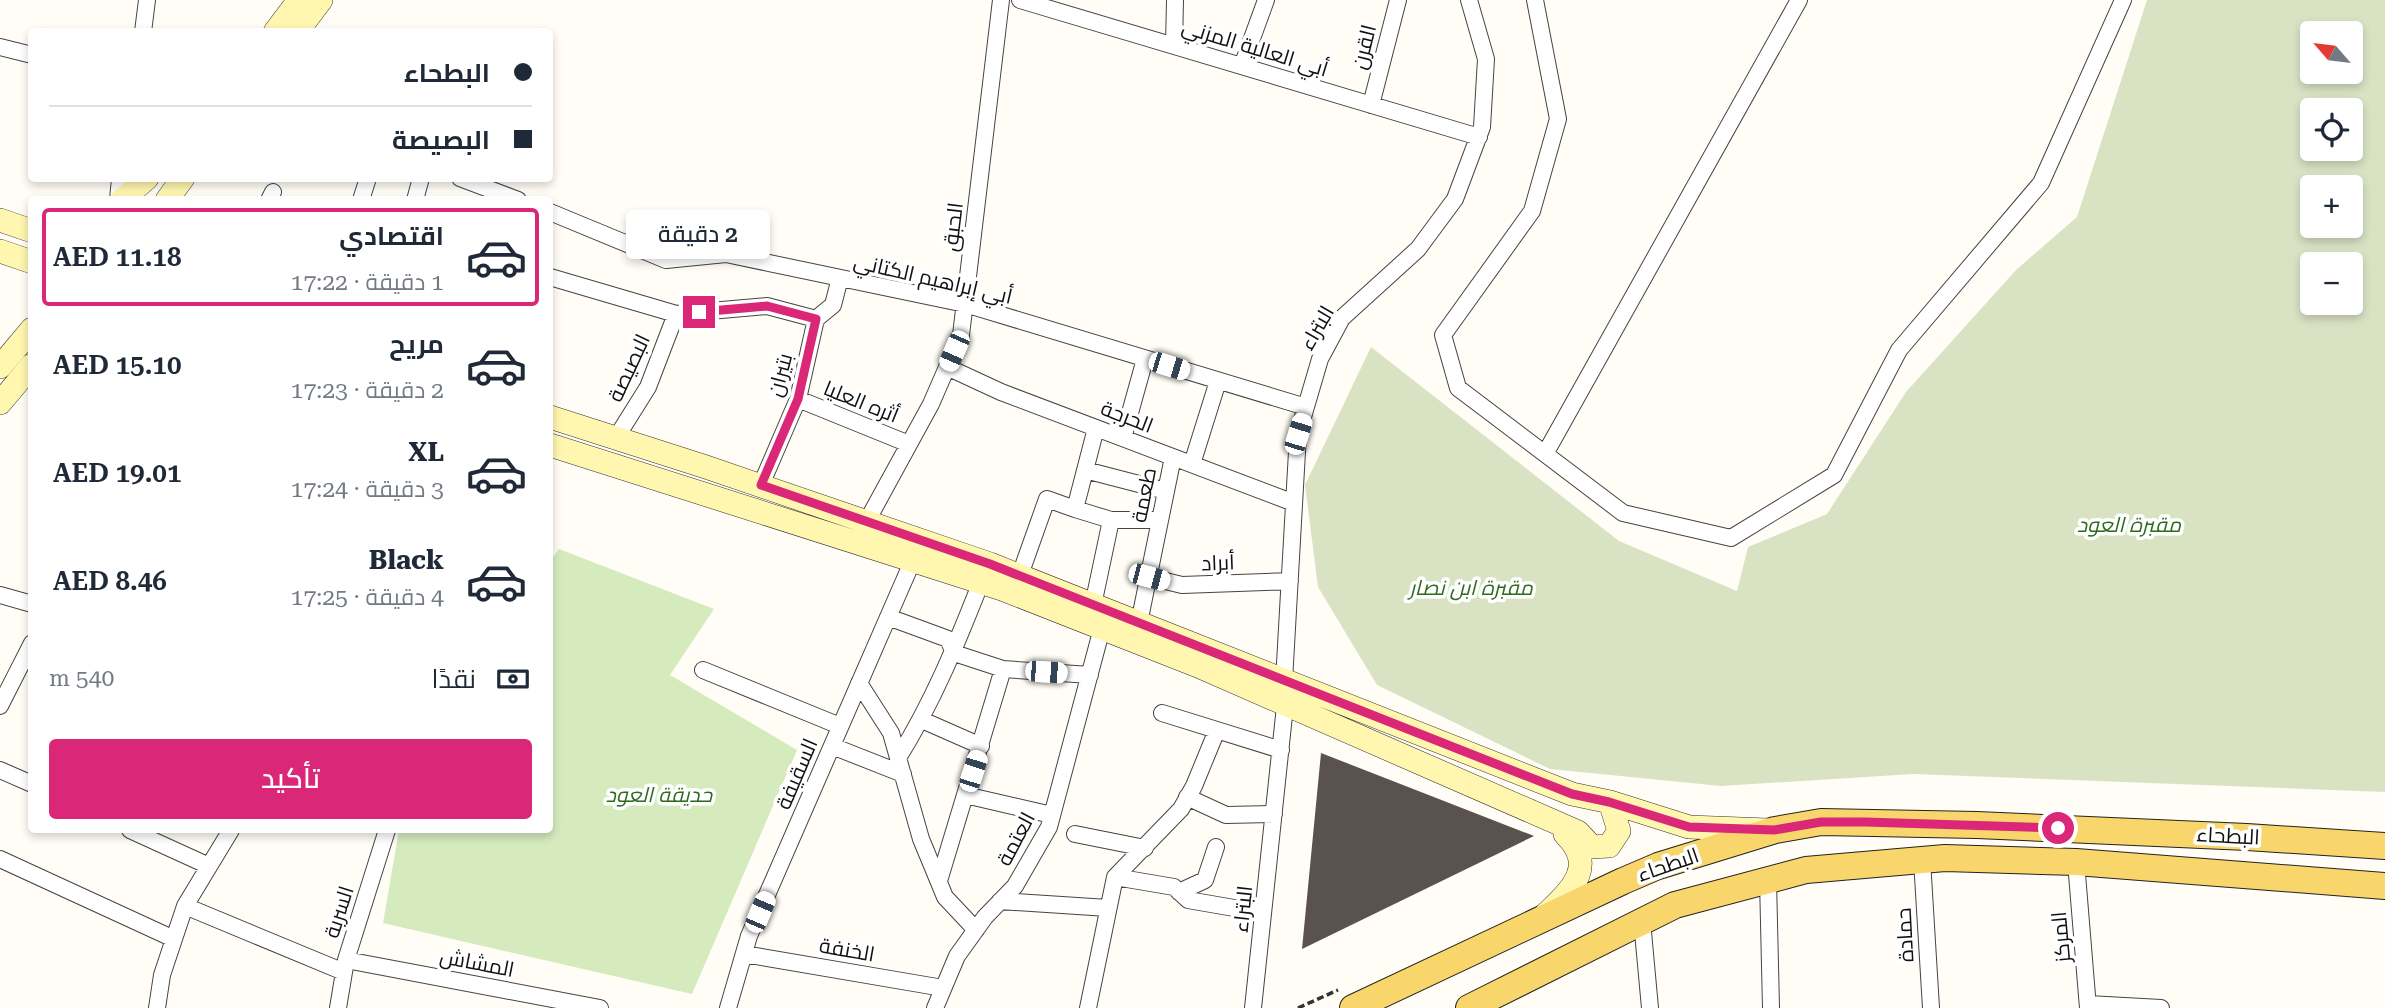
<!DOCTYPE html>
<html lang="ar">
<head>
<meta charset="utf-8">
<style>
  :root { --surface:#fff; --page:#f2f2f3; --text:#1f2937; --muted:#747a83; --line:#e0e1e3; --accent:#db2777 }
  body { margin:0; font-family:"Roboto Serif",Cairo,serif; background:var(--page); color:var(--text); direction:rtl; height:100vh; display:flex; flex-direction:column; font-size:26px; white-space:nowrap }
  * { box-sizing:border-box; margin:0 }
  p { font-size:23px; color:var(--muted) }
  .icon { flex:none; width:38px; height:38px; fill:none; stroke:currentColor; stroke-width:2; stroke-linecap:round; stroke-linejoin:round }
  .map { position:relative; flex:1; overflow:hidden; direction:ltr }
  .panel { position:absolute; left:28px; top:196px; width:525px; height:637px; display:flex; flex-direction:column; background:var(--surface); border-radius:7px; box-shadow:0 4px 10px #0003; direction:rtl }
  .panel>* { flex:none }
  .banner { position:absolute; left:28px; top:28px; width:525px; height:154px; border-radius:7px; box-shadow:0 4px 10px #0003; direction:rtl; display:grid; align-content:center; height:154px; padding:0 21px; background:var(--surface) }
  .needle { width:46px; rotate:298deg }
  .controls { position:absolute; left:2300px; top:21px; display:grid; gap:14px }
  .controls a { display:grid; place-items:center; width:63px; height:63px; border-radius:7px; background:var(--surface); box-shadow:0 4px 10px #0003; font-size:35px }
  .end { position:absolute; width:32px; height:32px; margin:-16px; border:9px solid #db2777; background:#fff; box-shadow:0 0 0 4px #fff }
  .from { border-radius:50% }
  .bubble { position:absolute; height:49px; border-radius:7px; background:var(--surface); box-shadow:0 4px 10px #0003; font-size:23px; font-weight:600; line-height:49px; text-align:center; direction:rtl }
  .car { position:absolute; width:21px; height:42px; margin:-21px -10px; border-radius:9px; box-shadow:0 0 5px 2px #0007; background:linear-gradient(#fff 24%,#345 0 40%,#fff 0 76%,#345 0 86%,#fff 0) }
  .banner b { display:flex; align-items:center; gap:24px; height:66px; font-size:26px }
  .banner b+b { border-top:2px solid var(--line) }
  .banner i { width:18px; height:18px; background:var(--text) }
  ul { padding:12px 0 0; list-style:none }
  li { display:flex; align-items:center; gap:21px; height:98px; margin:0 14px 10px; padding:0 7px; border:4px solid transparent; border-radius:7px }
  li div { flex:1 }
  li b { display:block; font-size:26px }
  li em { font-style:normal; font-weight:600 }
  li.on { border-color:var(--accent) }
  li>.icon { width:63px; height:63px; stroke-width:1.5 }
  .pay { display:flex; align-items:center; gap:18px; height:77px; padding:0 21px; font-size:26px }
  .pay p { margin-inline-start:auto }
  .action { display:flex; gap:14px; margin-top:auto; padding:14px 21px }
  .action a { flex:1; height:80px; border-radius:7px; background:var(--accent); color:#fff; font-size:28px; font-weight:600; line-height:80px; text-align:center }
  .map>svg:first-child { display:block }
  .green { fill:#d5ebbd }
  .cemetery { fill:#d9e3c4; fill-rule:evenodd }
  .building { fill:#5a524d }
  .lines { fill:none; stroke-linecap:round; stroke-linejoin:round }
  .street-casing { stroke:#444; stroke-width:18 }
  .secondary-casing { stroke:#333; stroke-width:24 }
  .primary-casing { stroke:#222; stroke-width:28 }
  .path { stroke:#333; stroke-width:3.5; stroke-dasharray:7 3.5; stroke-linecap:butt }
  .street { stroke:#fff; stroke-width:16 }
  .secondary { stroke:#fff6b0; stroke-width:23 }
  .primary { stroke:#f9d66b; stroke-width:26 }
  .route { stroke:#db2777; stroke-width:9 }
  .labels { text-anchor:middle; dominant-baseline:central; stroke-width:7; stroke-linejoin:round; paint-order:stroke }
  .street-label { font-size:21px; fill:#111; stroke:#fff }
  .park-label { font-size:21px; font-style:italic; fill:#2f6b1f; stroke:#fff }
</style>
</head>
<body>
<div class="map">
<svg width="2385" height="1008" viewBox="0 0 2385 1008">
  <rect width="100%" height="100%" fill="#fffdf5"/>
  <path class="green" d="M559,549L714,609L670,675L797,750L692,994L383,923L399,830H550V561Z"/>
  <path class="cemetery" d="M2147,0H2385V792L1913,774L1721,786L1550,769L1377,685L1318,587L1305,485L1371,347L1619,541L1737,591L1748,547L1827,514L1906,392L2016,270L2077,217ZM2312,33H2350V72H2312ZM2312,110H2350V149H2312ZM2312,187H2350V226H2312ZM2312,264H2350V303H2312Z"/>
  <path class="building" d="M1321,753L1534,836L1302,949Z"/>
  <g class="lines">
    <defs>
      <path id="street" d="M1020,0L1479,137
        M1535,0L1558,119L1532,211L1443,335L1458,388L1623,513L1731,538L1834,475L1899,350L2041,183L2123,0
        M143,32L147,0
        M1174,46L1175,0
        M0,47L32,55
        M1242,66L1266,0
        M1371,105L1398,0
        M460,178L518,200
        M118,200L120,178
        M269,200L273,192
        M361,200L368,178
        M415,200L421,178
        M550,212L666,260L726,254L965,304L1306,407
        M550,277L676,314L767,306L816,319
        M947,367L1001,392L1294,503
        M798,399L909,444
        M616,438L648,387L676,314
        M1123,438L1145,359
        M1545,454L1799,0
        M1192,464L1218,381
        M1085,470L1166,491
        M761,485L798,399L816,319L833,305L840,278
        M1075,509L1111,520H1160
        M867,521L931,404L961,335L1001,0
        M1020,575L1047,499L1075,509L1096,428
        M1149,577L1182,585L1290,581
        M0,595L32,604
        M1093,605L1111,520
        M888,617L948,639L954,653L1003,669L1090,675
        M1139,623L1173,457
        M703,670L840,726
        M1284,681L1298,434L1320,359L1342,318L1418,249L1455,199L1482,127L1486,59L1469,0
        M859,683L891,733L921,839L945,897L976,930
        M0,706L32,643
        M1162,713L1281,750
        M922,720L981,746
        M832,746L903,774
        M898,758C933,702 957,643 981,582
        M0,770L32,784
        M965,795L1052,815
        M1187,797L1226,815L1274,814
        M130,830L209,866
        M1075,834L1145,848
        M0,859L174,939
        M1922,860L1931,1008
        M2076,862L2088,1008
        M1115,877L1174,887L1188,900L1263,913
        M1768,880L1771,1008
        M939,881L1003,669
        M1179,892L1205,880L1216,847
        M1000,901L1108,908
        M185,906L344,972
        M1642,921L1650,1008
        M744,954L943,988
        M346,960L600,1008
        M2088,1004L2161,1008
        M157,1008L162,975L185,906L231,830
        M338,1008L346,960L387,830
        M728,1008L749,936L913,560
        M935,1008L957,956L985,917L1015,886L1049,827L1102,628
        M1088,1008L1115,877L1181,809L1194,786L1217,730
        M1253,1008L1285,706"/>
      <path id="secondary" d="M275,32L299,0
        M297,32L321,0
        M122,200L147,178
        M167,200L183,178
        M0,220L32,231
        M0,251L32,262
        M0,367L32,329
        M0,403L32,365
        M550,417L706,467L990,564L1572,794L1610,802L1689,827L1768,830
        M550,445L1002,589L1198,666L1578,832L1592,847L1609,846L1619,831L1610,802
        M1545,915C1571,890 1598,867 1565,834"/>
      <path id="primary" d="M1353,1008L1623,881L1658,866L1775,830L1821,822L1977,825L2247,837L2385,846
        M1469,1008L1675,905L1806,870L1945,858L2076,862L2385,886"/>
    </defs>
    <use href="#street" class="street-casing"/>
    <use href="#secondary" class="secondary-casing"/>
    <use href="#primary" class="primary-casing"/>
    <path class="path" d="M1298,1008L1338,990"/>
    <use href="#street" class="street"/>
    <use href="#secondary" class="secondary"/>
    <use href="#primary" class="primary"/>
  </g>
  <g class="lines">
    <path class="route" d="M699,312L767,306L816,319L798,399L761,485L990,564L1572,794L1609,802L1689,827L1774,830L1821,822H1865L2058,828"/>
  </g>
  <g class="labels">
    <g class="street-label">
      <text transform="translate(1364 47) rotate(-76)">القرن</text>
      <text transform="translate(1255 48) rotate(17)">أبي العالية المزني</text>
      <text transform="translate(953 227) rotate(-83)">الحبق</text>
      <text transform="translate(933 279) rotate(13)">أبي إبراهيم الكتاني</text>
      <text transform="translate(1317 328) rotate(-60)">البتراء</text>
      <text transform="translate(629 368) rotate(-65)">البصيصة</text>
      <text transform="translate(780 375) rotate(-75)">بتيران</text>
      <text transform="translate(861 402) rotate(22)">أثره العليا</text>
      <text transform="translate(1127 417) rotate(21)">الحرجة</text>
      <text transform="translate(1144 495) rotate(-79)">طعمة</text>
      <text transform="translate(1218 563) rotate(-2)">أبراد</text>
      <text transform="translate(797 774) rotate(-67)">السقيفة</text>
      <text transform="translate(2228 836) rotate(3)">البطحاء</text>
      <text transform="translate(1016 839) rotate(-62)">العتمة</text>
      <text transform="translate(1668 865) rotate(-19)">البطحاء</text>
      <text transform="translate(1243 909) rotate(-84)">البتراء</text>
      <text transform="translate(339 912) rotate(-72)">السربة</text>
      <text transform="translate(1905 935) rotate(-93)">حمادة</text>
      <text transform="translate(2061 937) rotate(-95)">المركز</text>
      <text transform="translate(847 950) rotate(10)">الخنفة</text>
      <text transform="translate(477 963) rotate(11)">المشاش</text>
    </g>
    <g class="park-label">
      <text x="2129" y="525">مقبرة العود</text>
      <text x="1471" y="588">مقبرة ابن نصار</text>
      <text x="659" y="795">حديقة العود</text>
    </g>
  </g>
</svg>
<div class="controls">
<a><svg class="needle" viewBox="-14 -14 28 28"><path d="M0-13l5 13h-10z" fill="#e53935"/><path d="M0 13l5-13h-10z" fill="#747a83"/></svg></a>
<a><svg class="icon" aria-label="locate" viewBox="0 0 24 24"><circle cx="12" cy="12" r="6"/><path d="M12 2v4M12 18v4M2 12h4M18 12h4"/></svg></a>
<a>+</a>
<a>−</a>
</div>
<i class="end from" style="left:2058px;top:828px"></i>
<i class="end" style="left:699px;top:312px"></i>
<div class="bubble" style="left:626px;top:210px;width:144px">2 دقيقة</div>
<i class="car" style="left:954px;top:351px;rotate:204deg"></i>
<i class="car" style="left:1169px;top:366px;rotate:107deg"></i>
<i class="car" style="left:1298px;top:434px;rotate:17deg"></i>
<i class="car" style="left:1149px;top:577px;rotate:105deg"></i>
<i class="car" style="left:1046px;top:672px;rotate:94deg"></i>
<i class="car" style="left:973px;top:771px;rotate:18deg"></i>
<i class="car" style="left:760px;top:912px;rotate:23deg"></i>
<div class="banner">
<b><i class="from"></i>البطحاء</b>
<b><i></i>البصيصة</b>
</div>
<section class="panel">
<ul>
<li class="on"><svg class="icon" aria-label="car" viewBox="0 0 24 24"><path d="M5 17H2v-5l4-1 3-4h7l3 4 3 1v5h-3M9 17h6M6 11h13"/><circle cx="7" cy="17" r="2"/><circle cx="17" cy="17" r="2"/></svg><div><b>اقتصادي</b><p>1 دقيقة · 17:22</p></div><em>AED 11.18</em></li>
<li><svg class="icon" aria-label="car" viewBox="0 0 24 24"><path d="M5 17H2v-5l4-1 3-4h7l3 4 3 1v5h-3M9 17h6M6 11h13"/><circle cx="7" cy="17" r="2"/><circle cx="17" cy="17" r="2"/></svg><div><b>مريح</b><p>2 دقيقة · 17:23</p></div><em>AED 15.10</em></li>
<li><svg class="icon" aria-label="car" viewBox="0 0 24 24"><path d="M5 17H2v-5l4-1 3-4h7l3 4 3 1v5h-3M9 17h6M6 11h13"/><circle cx="7" cy="17" r="2"/><circle cx="17" cy="17" r="2"/></svg><div><b>XL</b><p>3 دقيقة · 17:24</p></div><em>AED 19.01</em></li>
<li><svg class="icon" aria-label="car" viewBox="0 0 24 24"><path d="M5 17H2v-5l4-1 3-4h7l3 4 3 1v5h-3M9 17h6M6 11h13"/><circle cx="7" cy="17" r="2"/><circle cx="17" cy="17" r="2"/></svg><div><b>Black</b><p>4 دقيقة · 17:25</p></div><em>AED 8.46</em></li>
</ul>
<div class="pay"><svg class="icon" aria-label="cash" viewBox="0 0 24 24"><path d="M3 7h18v10H3z"/><circle cx="12" cy="12" r="2"/></svg>نقدًا<p>540 m</p></div>
<div class="action"><a>تأكيد</a></div>
</section>
</div>
</body>
</html>
